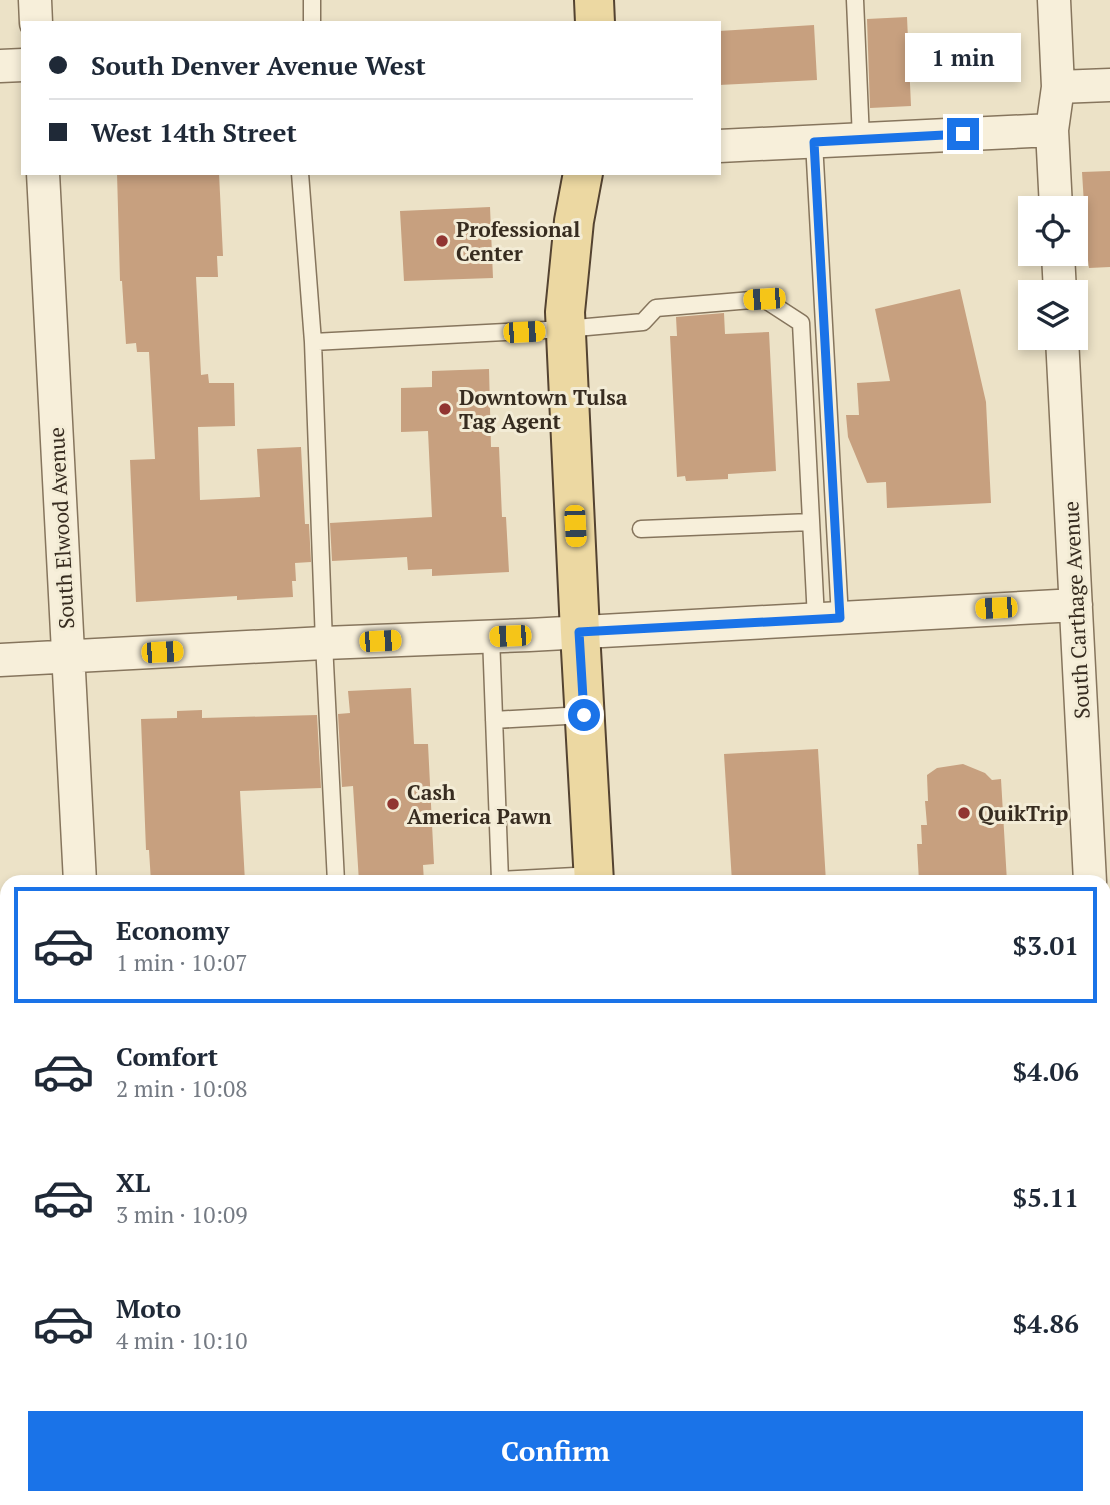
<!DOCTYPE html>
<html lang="en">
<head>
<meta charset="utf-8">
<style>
  :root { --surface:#fff; --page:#f2f2f3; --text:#1f2937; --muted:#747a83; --line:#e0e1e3; --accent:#1a73e8 }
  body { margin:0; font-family:"PT Serif",serif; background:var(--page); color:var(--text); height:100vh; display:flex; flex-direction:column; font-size:26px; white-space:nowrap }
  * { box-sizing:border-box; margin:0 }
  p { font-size:23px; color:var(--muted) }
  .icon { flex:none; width:38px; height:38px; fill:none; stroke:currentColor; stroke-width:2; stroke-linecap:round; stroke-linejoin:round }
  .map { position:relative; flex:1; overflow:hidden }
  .panel { position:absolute; left:0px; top:875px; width:1111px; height:630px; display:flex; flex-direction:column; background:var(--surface); border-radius:21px 21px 0 0; box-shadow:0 4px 10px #0003 }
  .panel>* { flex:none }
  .hud { position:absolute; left:21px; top:21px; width:700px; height:154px; border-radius:0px; box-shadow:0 4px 10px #0003; display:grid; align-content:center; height:154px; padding:0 28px; background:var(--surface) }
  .controls { position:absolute; left:1018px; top:196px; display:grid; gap:14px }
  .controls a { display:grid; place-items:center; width:70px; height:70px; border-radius:0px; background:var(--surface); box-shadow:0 4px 10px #0003; font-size:35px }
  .end { position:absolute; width:32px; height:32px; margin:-16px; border:9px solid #1a73e8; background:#fff; box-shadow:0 0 0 4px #fff }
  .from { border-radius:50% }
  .bubble { position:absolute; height:49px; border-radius:0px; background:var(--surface); box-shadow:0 4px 10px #0003; font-size:23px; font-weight:700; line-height:49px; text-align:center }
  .car { position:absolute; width:21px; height:42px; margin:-21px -10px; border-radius:9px; box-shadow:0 0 5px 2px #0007; background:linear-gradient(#f5c518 24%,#345 0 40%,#f5c518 0 76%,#345 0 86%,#f5c518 0) }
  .hud b { display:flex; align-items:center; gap:24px; height:66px; font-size:26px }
  .hud b+b { border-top:2px solid var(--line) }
  .hud i { width:18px; height:18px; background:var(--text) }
  ul { padding:12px 0 0; list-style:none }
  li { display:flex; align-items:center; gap:21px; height:116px; margin:0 14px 10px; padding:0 14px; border:4px solid transparent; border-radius:0px }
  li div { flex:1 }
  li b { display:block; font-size:26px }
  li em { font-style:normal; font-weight:700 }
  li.on { border-color:var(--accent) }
  li>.icon { width:63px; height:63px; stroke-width:1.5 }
  .cta { display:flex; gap:14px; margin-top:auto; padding:14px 28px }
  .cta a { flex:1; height:80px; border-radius:0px; background:var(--accent); color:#fff; font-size:28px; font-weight:700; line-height:80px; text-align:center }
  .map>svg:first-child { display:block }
  .building { fill:#c7a07f }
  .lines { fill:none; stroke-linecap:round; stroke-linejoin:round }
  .service-casing { stroke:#86755d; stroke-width:19 }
  .minor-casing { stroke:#86755d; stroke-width:35 }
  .secondary-casing { stroke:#685640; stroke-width:42 }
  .primary-casing { stroke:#544331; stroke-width:42 }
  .service { stroke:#f7efda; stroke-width:16 }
  .minor { stroke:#f7efda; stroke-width:32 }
  .secondary { stroke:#f7efda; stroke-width:38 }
  .primary { stroke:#ecd8a2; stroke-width:38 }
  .route { stroke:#1a73e8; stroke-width:9 }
  .poi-dot { fill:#913531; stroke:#f3ecd6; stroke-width:2.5 }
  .labels { text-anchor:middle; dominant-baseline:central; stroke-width:6; stroke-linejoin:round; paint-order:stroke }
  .poi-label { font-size:21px; font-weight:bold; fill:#372c20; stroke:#f3ecd6; text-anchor:start }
  .street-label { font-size:21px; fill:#372c20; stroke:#f3ecd6 }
</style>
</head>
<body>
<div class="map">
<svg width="1110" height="1505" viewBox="0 0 1110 1505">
  <rect width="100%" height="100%" fill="#ece2c7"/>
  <path class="building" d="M907,17L911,106L870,108L867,19Z
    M814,25L817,80L719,85V31Z
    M1110,171V267L1089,268L1087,252H1083L1082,220H1085L1082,172Z
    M117,173H219L223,256H217L218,277H196L201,375L208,374L209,383H234L235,426L198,427L200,500L260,497L257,449L301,447L305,524H309L311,562L295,563L296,581H292L293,597L237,600V596L136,602L130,460L155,459L149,352H137L136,343L126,344L122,281H120Z
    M490,207L493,278L404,281L400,211Z
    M960,289L986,402L991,503L887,508L886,482L867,483L848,437L846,415H859L857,383L890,381L875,309Z
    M724,313L725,334L769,332L776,471L728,474V479L686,481L685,476L677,477L670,336H677L676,317Z
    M489,369L491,447H499L502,517H506L509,572L432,576V569L408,570L407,557L332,561L330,523L432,517L428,431L401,432V388L432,387V371Z
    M411,688L414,744H428L434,864L423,865L424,882H359L353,786L342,787L338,714L350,713L348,691Z
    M202,710V718L317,715L321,788L240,791L245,882H151L149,850H146L141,719L177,718V711Z
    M818,749L826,882H732L724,754Z
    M963,764L985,773L992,780L1001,779L1007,882H919L917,844H922L921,825H927L925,801H928L927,775L937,768Z"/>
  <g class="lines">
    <defs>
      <path id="service" d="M312,0V23
        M855,0L861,139
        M814,142L840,618
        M300,173L313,342L324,643L336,882
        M313,342L565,329L643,322L656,308L764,299L801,323L816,619
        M641,529L811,522
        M491,636L500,880L594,875
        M494,720L584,715
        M366,1498L367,1505"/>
      <path id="minor" d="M35,0L36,23
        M1054,0L1058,87L1052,130L1056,208
        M0,66L23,65
        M1058,87L1110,85
        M719,146L1052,130
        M43,173L80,882
        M1058,254L1060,292
        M1062,338L1090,882
        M0,660L324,643L529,635L1076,605
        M0,1173H7
        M109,1498V1505"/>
      <path id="secondary" d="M1104,1116L1110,1115"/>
      <path id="primary" d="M594,0L595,23
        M583,173L574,221L565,312L580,632L594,882
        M625,1498V1505"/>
    </defs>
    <use href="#service" class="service-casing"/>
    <use href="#minor" class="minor-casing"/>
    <use href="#secondary" class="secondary-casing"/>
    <use href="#primary" class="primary-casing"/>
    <use href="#service" class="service"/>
    <use href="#minor" class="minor"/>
    <use href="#secondary" class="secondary"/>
    <use href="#primary" class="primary"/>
  </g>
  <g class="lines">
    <path class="route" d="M584,715L579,632L840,618L814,142L963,134"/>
  </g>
  <g class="poi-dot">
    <circle cx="442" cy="241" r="7"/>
    <circle cx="445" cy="409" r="7"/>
    <circle cx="393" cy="804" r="7"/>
    <circle cx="964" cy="813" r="7"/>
  </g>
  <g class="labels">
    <g class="poi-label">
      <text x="456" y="229">Professional<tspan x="456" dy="24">Center</tspan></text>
      <text x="459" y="397">Downtown Tulsa<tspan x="459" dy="24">Tag Agent</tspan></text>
      <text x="407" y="792">Cash<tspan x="407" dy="24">America Pawn</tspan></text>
      <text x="978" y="813">QuikTrip</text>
    </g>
    <g class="street-label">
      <text transform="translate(61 528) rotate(-93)">South Elwood Avenue</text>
      <text transform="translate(1076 610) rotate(-93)">South Carthage Avenue</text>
    </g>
  </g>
</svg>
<div class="controls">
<a><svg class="icon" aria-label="locate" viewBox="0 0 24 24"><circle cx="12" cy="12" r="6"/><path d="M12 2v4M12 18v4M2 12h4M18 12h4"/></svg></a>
<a><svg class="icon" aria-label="layers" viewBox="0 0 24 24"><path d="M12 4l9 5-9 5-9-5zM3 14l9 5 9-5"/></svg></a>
</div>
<i class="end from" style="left:584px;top:715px"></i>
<i class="end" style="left:963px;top:134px"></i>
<div class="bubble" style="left:905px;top:33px;width:116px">1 min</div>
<i class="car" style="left:764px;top:299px;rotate:266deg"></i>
<i class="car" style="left:524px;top:332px;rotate:87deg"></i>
<i class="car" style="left:575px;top:526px;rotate:177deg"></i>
<i class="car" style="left:996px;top:608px;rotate:267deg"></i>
<i class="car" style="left:510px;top:636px;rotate:268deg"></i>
<i class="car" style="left:380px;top:641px;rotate:87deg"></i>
<i class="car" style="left:162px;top:652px;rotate:87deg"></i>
<div class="hud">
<b><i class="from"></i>South Denver Avenue West</b>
<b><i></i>West 14th Street</b>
</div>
<section class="panel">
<ul>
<li class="on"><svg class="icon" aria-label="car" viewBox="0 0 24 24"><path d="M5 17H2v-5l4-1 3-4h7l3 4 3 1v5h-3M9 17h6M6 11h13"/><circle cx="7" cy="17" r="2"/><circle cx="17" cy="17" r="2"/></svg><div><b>Economy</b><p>1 min · 10:07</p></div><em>$3.01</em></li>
<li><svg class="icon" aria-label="car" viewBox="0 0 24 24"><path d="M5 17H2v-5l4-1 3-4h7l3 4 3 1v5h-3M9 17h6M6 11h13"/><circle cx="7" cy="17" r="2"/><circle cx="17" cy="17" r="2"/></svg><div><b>Comfort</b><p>2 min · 10:08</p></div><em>$4.06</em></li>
<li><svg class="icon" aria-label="car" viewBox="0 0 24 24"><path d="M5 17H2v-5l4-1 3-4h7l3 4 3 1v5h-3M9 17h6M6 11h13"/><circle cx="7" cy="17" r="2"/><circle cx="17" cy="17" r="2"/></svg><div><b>XL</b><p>3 min · 10:09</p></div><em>$5.11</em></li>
<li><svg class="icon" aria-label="car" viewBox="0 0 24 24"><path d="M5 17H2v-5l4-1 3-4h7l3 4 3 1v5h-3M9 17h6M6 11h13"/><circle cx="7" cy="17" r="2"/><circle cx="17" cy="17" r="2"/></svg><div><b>Moto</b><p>4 min · 10:10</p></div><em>$4.86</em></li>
</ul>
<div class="cta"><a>Confirm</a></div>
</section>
</div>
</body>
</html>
